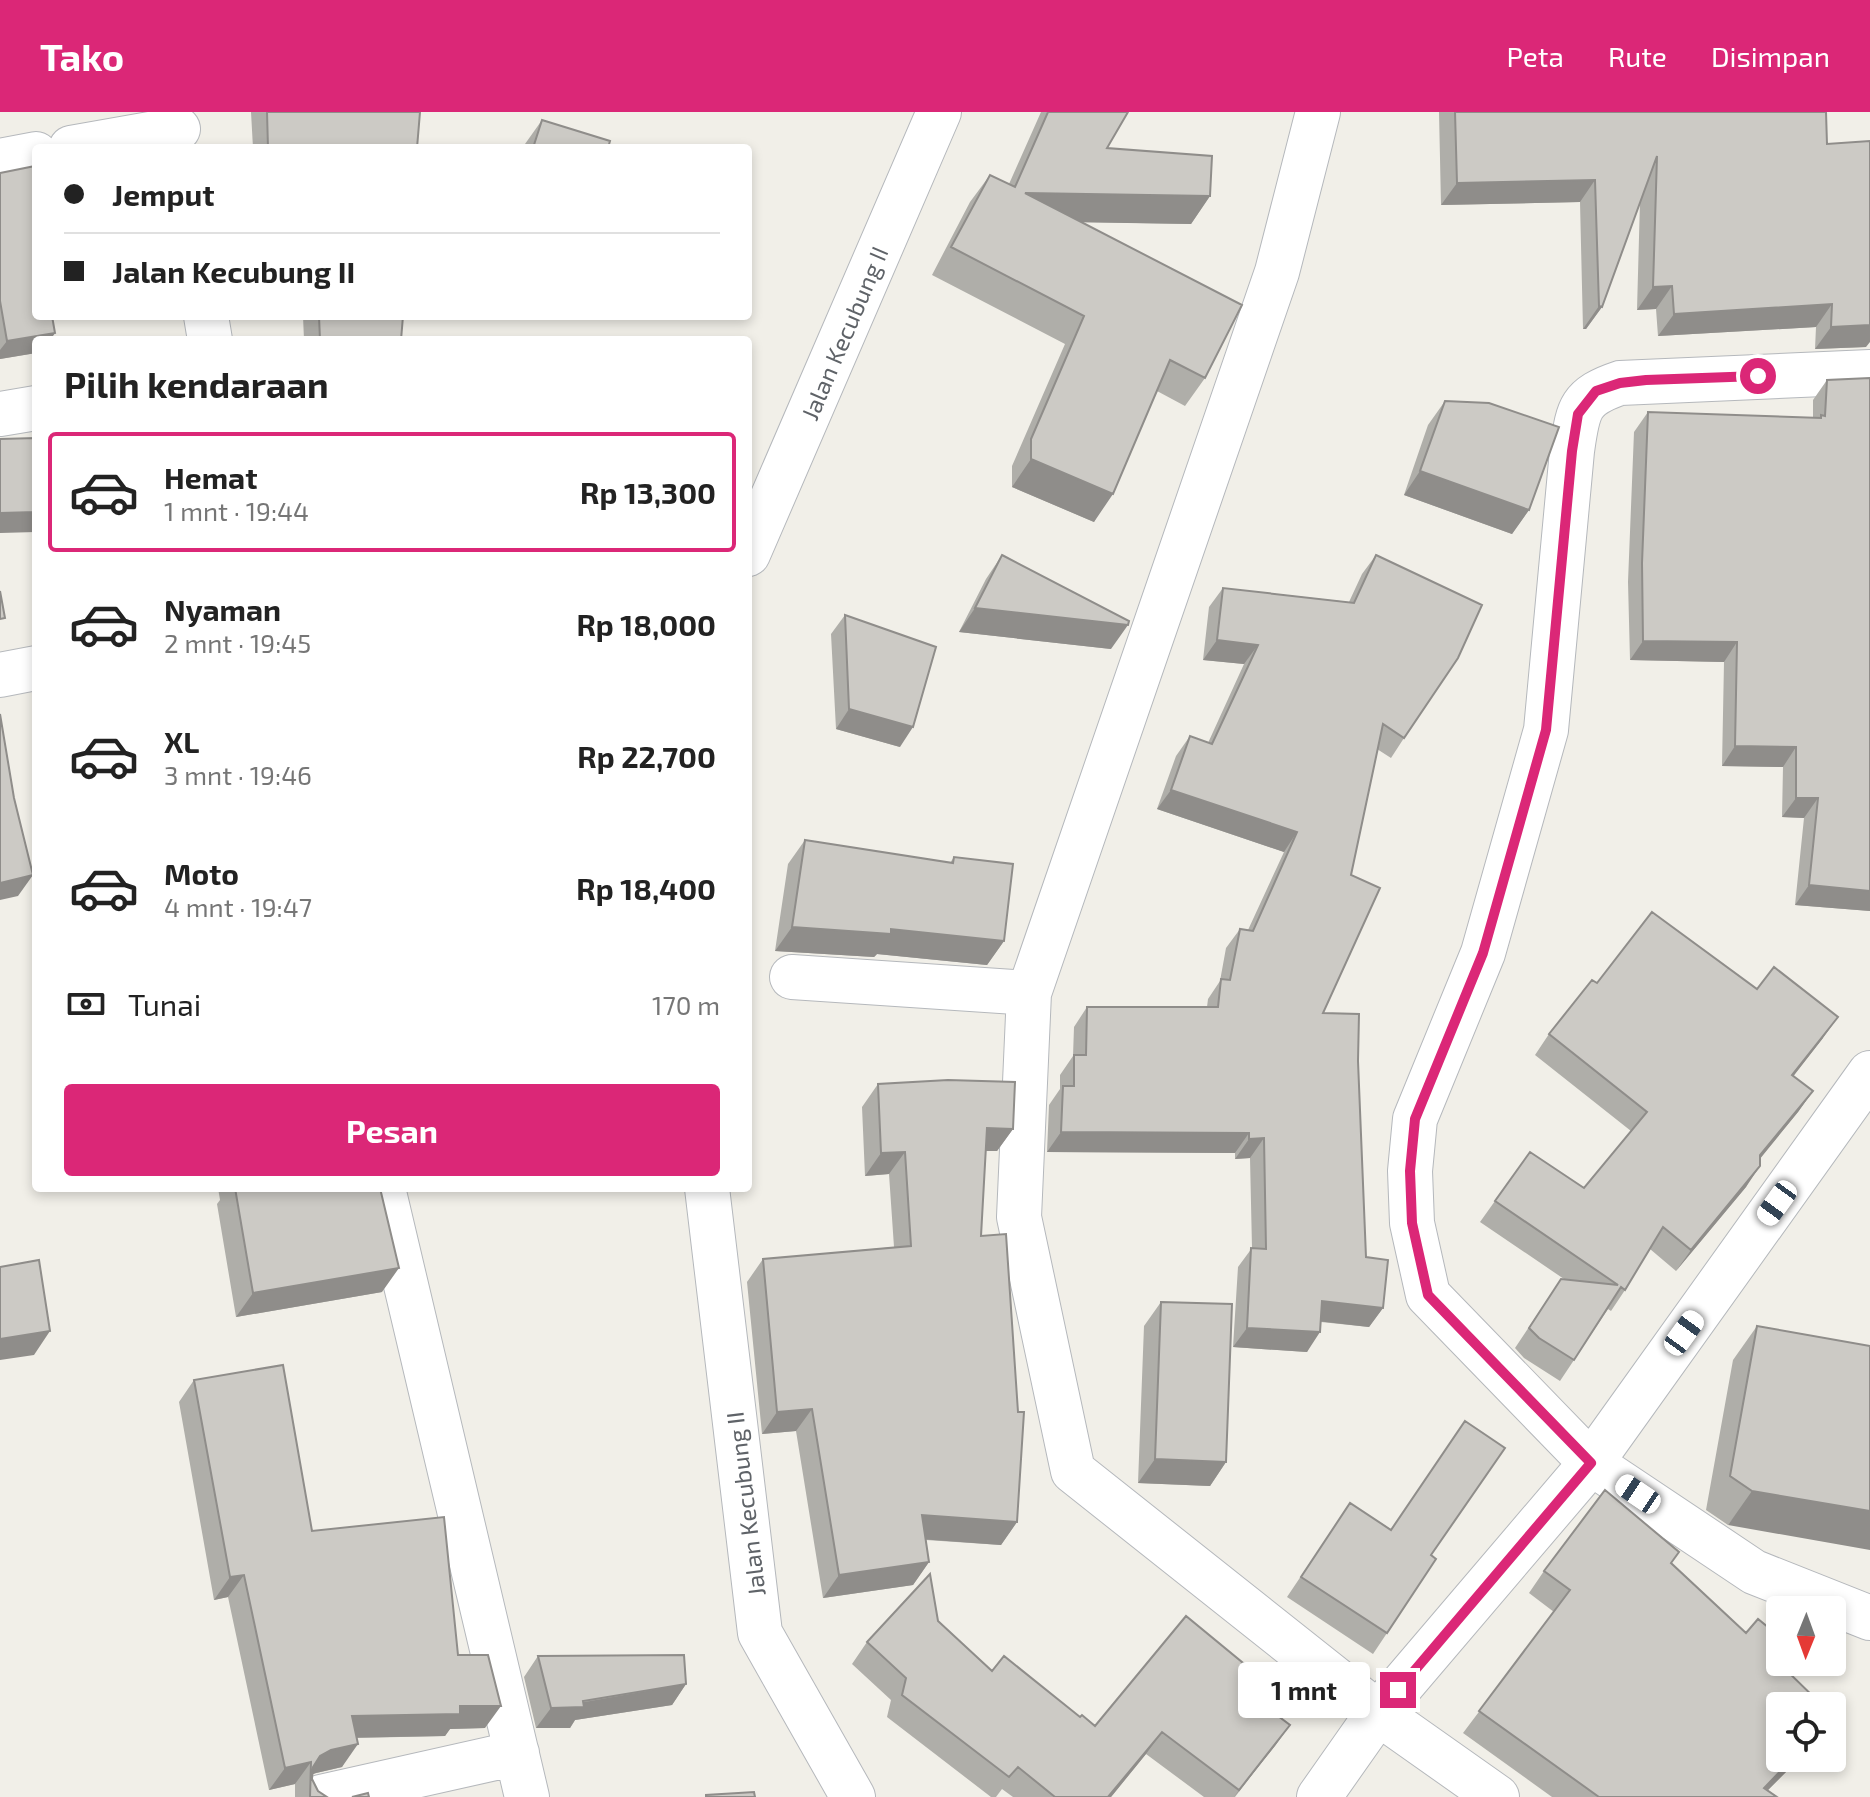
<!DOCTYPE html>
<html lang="id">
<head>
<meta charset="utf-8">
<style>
  :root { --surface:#fff; --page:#f6f6f6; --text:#222; --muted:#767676; --line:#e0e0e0; --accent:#db2777 }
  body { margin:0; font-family:"Exo 2",sans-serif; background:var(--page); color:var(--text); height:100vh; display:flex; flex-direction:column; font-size:30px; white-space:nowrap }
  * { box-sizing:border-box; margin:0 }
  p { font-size:26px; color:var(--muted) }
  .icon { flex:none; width:44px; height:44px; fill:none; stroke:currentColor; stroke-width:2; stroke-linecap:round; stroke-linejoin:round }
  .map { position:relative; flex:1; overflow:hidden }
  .drawer { position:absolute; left:32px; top:224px; width:720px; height:856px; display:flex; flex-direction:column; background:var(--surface); border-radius:8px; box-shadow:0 4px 12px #0003 }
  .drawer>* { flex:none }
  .guide { position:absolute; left:32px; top:32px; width:720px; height:176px; border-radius:8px; box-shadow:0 4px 12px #0003; display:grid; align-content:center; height:176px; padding:0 32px; background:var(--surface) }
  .needle { width:52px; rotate:181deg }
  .fabs { position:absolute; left:1766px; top:1484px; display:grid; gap:16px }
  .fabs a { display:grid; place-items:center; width:80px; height:80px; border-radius:8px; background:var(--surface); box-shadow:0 4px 12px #0003; font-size:40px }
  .end { position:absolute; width:36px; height:36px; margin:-18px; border:10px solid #db2777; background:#fff; box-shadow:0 0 0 4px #fff }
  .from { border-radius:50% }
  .bubble { position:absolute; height:56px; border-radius:8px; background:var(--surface); box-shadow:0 4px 12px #0003; font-size:26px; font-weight:700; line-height:56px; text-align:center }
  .car { position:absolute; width:24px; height:48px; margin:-24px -12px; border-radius:10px; box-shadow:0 0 6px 2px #0007; background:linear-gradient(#fff 24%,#345 0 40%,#fff 0 76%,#345 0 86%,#fff 0) }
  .guide b { display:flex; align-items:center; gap:28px; height:76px; font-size:30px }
  .guide b+b { border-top:2px solid var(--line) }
  .guide i { width:20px; height:20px; background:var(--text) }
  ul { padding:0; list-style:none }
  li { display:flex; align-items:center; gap:24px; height:120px; margin:0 16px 12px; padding:0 16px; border:4px solid transparent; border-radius:8px }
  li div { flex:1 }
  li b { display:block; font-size:30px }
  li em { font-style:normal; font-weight:700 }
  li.selected { border-color:var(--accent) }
  li>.icon { width:72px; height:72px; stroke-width:1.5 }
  h2 { padding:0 32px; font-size:36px; line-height:96px }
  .pay { display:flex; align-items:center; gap:20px; height:88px; padding:0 32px; font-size:30px }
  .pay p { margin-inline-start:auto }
  .cta { display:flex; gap:16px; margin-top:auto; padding:16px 32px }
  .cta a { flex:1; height:92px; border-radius:8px; background:var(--accent); color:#fff; font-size:32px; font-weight:700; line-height:92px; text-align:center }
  header { display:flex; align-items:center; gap:48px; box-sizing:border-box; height:112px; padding:0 40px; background:var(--accent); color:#fff }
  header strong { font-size:38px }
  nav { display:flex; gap:44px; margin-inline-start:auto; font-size:28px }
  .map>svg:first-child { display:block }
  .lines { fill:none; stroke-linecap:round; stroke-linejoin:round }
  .minor-casing { stroke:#b5b8bc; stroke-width:46 }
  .minor { stroke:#fff; stroke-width:44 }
  .wall { fill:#afaea9 }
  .shaded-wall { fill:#8f8d8a }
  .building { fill:#cccac5; stroke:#8f8d8a; stroke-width:2 }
  .route { stroke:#db2777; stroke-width:10 }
  .labels { text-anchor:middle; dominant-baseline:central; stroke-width:6; stroke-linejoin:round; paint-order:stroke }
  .street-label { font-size:24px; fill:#5f6368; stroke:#fff }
</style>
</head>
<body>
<header>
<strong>Tako</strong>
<nav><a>Peta</a><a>Rute</a><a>Disimpan</a></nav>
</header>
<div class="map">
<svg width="1870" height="1685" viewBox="0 0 1870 1685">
  <rect width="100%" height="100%" fill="#f1efe8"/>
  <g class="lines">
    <defs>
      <path id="minor" d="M1318,0L1277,160L1029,881L1019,1105L1073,1359L1378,1601L1497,1685
        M71,36L178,17
        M0,49L36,42
        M206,204L210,228
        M1870,260L1620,271C1578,285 1578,298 1572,339L1546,618L1483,841L1415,1007L1410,1059L1412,1111L1428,1183L1591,1351L1754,1460L1870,1506
        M0,302L36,296
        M748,442L939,0
        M0,563L36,556
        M792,865L1029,881
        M383,1076L527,1685
        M707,1076L760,1521L853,1685
        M321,1685L517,1641
        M1319,1685L1378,1601L1591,1351L1870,961"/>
    </defs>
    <use href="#minor" class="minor-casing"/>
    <use href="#minor" class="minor"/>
  </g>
  <path class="wall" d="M251,0H420L417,36H253Z
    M1041,0H1128L1107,36L1210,84L1191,112L1082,110L1205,266L1185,294L1157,279L1094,410L1012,375V354L1065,232L932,163L970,90L990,63L1009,72Z
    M1439,0H1826L1827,32L1866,235L1815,237L1816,215L1658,224L1656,197L1637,198L1640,89L1602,195L1586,217H1583L1580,90L1441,93Z
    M542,8L608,36H524L525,32Z
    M0,61L36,204L55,221L50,228H36V241L0,247Z
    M303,204H403L401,228H304Z
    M1870,266V799L1795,793L1804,706L1782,705L1783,655L1722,654L1724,550L1630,548L1628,470L1634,320L1648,300L1813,306V288L1827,268Z
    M1445,289L1529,398L1512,422L1404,383L1428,313Z
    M1002,443L1111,537L959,520L986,467Z
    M1376,443L1404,626L1391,646L1377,637L1323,901L1358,949L1366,1145L1383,1196L1369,1215L1321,1210L1307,1240L1233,1235L1238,1155L1252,1136L1250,1046L1235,1047V1041L1047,1040L1049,993L1060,977V963L1073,944L1074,915L1087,895H1207L1208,887L1220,869L1226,836L1240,817L1248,818L1284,740L1157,697L1176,644L1190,624L1208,631L1244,552L1203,548L1209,495L1223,476L1349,490L1362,462Z
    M845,503L900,635L836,617L831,522Z
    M805,728L950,751L954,745L1004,829L987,853L877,842L874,845L775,839L788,752Z
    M1597,871L1823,926L1793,964L1813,979L1798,1000L1760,1046L1746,1075L1676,1159L1650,1137L1625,1178L1611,1199L1608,1197L1560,1269L1524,1246L1515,1236L1561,1167H1564L1480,1110L1530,1040L1584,1076L1631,1019L1535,943L1549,922Z
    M878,972L1013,1017L997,1039H986L981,1124L1017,1410L1001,1433L926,1428L929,1450L913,1473L823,1486L796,1319L762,1322L747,1170L763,1147L894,1135L889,1062L865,1064L862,995Z
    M218,1076H380L382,1180L236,1205L217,1092L220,1088Z
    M1161,1190L1226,1350L1210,1374L1138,1371L1144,1214Z
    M1757,1214L1870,1234L1728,1413L1706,1398L1733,1248Z
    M194,1268L312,1419L458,1543L485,1616L450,1617L445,1624L356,1626L342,1655L312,1662V1667L318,1679L327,1685H295V1672L269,1678L228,1485L214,1488L179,1290Z
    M1350,1391L1431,1443L1387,1521L1373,1542L1287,1485Z
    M1671,1451L1746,1521L1780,1550H1789L1784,1556L1780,1646H1800L1768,1678L1777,1685H1552L1463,1621L1554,1500L1529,1481L1544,1459Z
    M938,1509L992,1559L1095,1614L1242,1577L1290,1613L1235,1685H1204L1146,1642L1111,1685H1013L1002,1677L996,1685H991L887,1605L891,1588L852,1552L867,1530Z
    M538,1544L686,1572L672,1593L575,1608L570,1616H536L524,1565Z"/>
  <path class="shaded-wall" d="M1595,68L1580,90L1441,93L1457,71Z
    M1025,81L1210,84L1191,112L1006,109Z
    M1672,174L1656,197L1637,198L1653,175Z
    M1832,192L1816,215L1658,224L1674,202Z
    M1599,194L1602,195L1586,217H1583Z
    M1870,213V230L1866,235L1815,237L1831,215Z
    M55,221L50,228H36V241L0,247V238L7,229Z
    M1031,347L1113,382L1094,410L1012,375Z
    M1420,359L1529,398L1512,422L1404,383Z
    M36,400V420L0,421V401Z
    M975,496L1128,513L1111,537L959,520Z
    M1217,528L1258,533L1244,552L1203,548Z
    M1643,529L1737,530L1724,550L1630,548Z
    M849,597L913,615L900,635L836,617Z
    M1735,634L1796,635L1783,655L1722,654Z
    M1171,678L1297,720L1284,740L1157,697Z
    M1796,686H1818L1804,706L1782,705Z
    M33,763L18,784L0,788V771Z
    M1809,773L1870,779V799L1795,793Z
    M792,815L891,817L1004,829L987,853L877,842L874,845L775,839Z
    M1838,905L1823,926L1778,984L1792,963Z
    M1813,979L1798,1000L1746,1064L1760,1043Z
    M987,1016L1013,1017L997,1039H971Z
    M1061,1020L1249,1021L1235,1041L1047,1040Z
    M1264,1026L1250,1046L1235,1047L1249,1027Z
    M905,1040L889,1062L865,1064L881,1041Z
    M1760,1054L1746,1075L1676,1159L1691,1138Z
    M399,1156L382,1180L236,1205L253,1181Z
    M1322,1189L1383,1196L1369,1215L1308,1208Z
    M1247,1216L1320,1220L1307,1240L1233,1235Z
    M50,1219L34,1243L0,1248V1227Z
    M812,1297L796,1319L762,1322L777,1300Z
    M1155,1347L1226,1350L1210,1374L1138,1371Z
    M1752,1379L1870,1399V1438L1728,1413Z
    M922,1403L1017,1410L1001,1433L906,1426Z
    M929,1450L913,1473L823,1486L839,1463Z
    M244,1463L228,1485L214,1488L230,1465Z
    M686,1572L672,1593L575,1608L570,1616H536L551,1596Z
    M460,1594H501L485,1616L450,1617L445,1624L336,1626L352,1604Z
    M1290,1613L1275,1634L1234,1685L1239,1678Z
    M1162,1620L1146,1642L1111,1685H1108Z
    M358,1632L342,1655L316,1661L311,1663V1657L320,1644L331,1638Z
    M1793,1646H1800L1761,1685L1764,1676Z
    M311,1650L295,1672L269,1678L285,1656Z"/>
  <path class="building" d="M267,0H420L417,36H268Z
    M1048,0H1128L1107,36L1212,44L1210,84L1025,81L1242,193L1205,266L1170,248L1113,382L1031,347V327L1084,204L951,135L990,63L1015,75Z
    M1455,0H1826L1827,32L1870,29V213L1831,215L1832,192L1674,202L1672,174L1653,175L1657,44L1602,195L1599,194L1595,68L1457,71Z
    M542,8L610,29L608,36H533Z
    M35,54L36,61V204H52L55,221L7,229L0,189V61Z
    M319,204H403L401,228H320Z
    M1870,266V779L1809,773L1818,686H1796V635L1735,634L1737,530L1643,529L1642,451L1648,300L1821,306V303L1825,304L1827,268Z
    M1445,289L1489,291L1559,315L1529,398L1420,359Z
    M36,326V400L0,401V327Z
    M1002,443L1129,509L1128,513L975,496Z
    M1376,443L1482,493L1458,546L1404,626L1383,612L1351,763L1380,776L1323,901L1359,902L1358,949L1366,1145L1388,1148L1383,1196L1322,1189L1320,1220L1247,1216L1251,1136L1266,1137L1264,1026L1249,1027V1021L1061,1020L1063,974H1074V943H1086L1087,895H1218L1221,867L1230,868L1240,817L1253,819L1297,720L1171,678L1190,624L1212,632L1258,533L1217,528L1223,476L1354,491Z
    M0,479L5,506L0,507Z
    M845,503L936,535L913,615L849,597Z
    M0,602L14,686L33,763L0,771Z
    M805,728L953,751L954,745L1013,752L1004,829L891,817V822L792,815Z
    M1652,800L1757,877L1774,855L1838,905L1792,963L1813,979L1760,1043V1054L1691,1138L1663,1115L1625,1178L1621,1175L1574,1248L1539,1226L1529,1216L1561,1167L1618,1173L1495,1089L1530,1040L1584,1076L1647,1000L1549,922L1592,868L1597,871Z
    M948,968L1015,970L1013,1017L987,1016L981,1124L1006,1122L1018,1300H1024L1017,1410L922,1403L929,1450L839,1463L812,1297L777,1300L763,1147L911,1134L905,1040L881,1041L878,972Z
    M235,1076H380L399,1156L253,1181Z
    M39,1148L50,1219L0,1227V1155Z
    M1161,1190L1232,1192L1226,1350L1155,1347Z
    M1757,1214L1870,1234V1399L1752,1379L1730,1364Z
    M283,1253L312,1419L444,1405L458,1543H488L501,1594H460V1602L352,1604L358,1632L331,1638L320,1644L313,1655L312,1667L318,1679L327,1685H310L311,1650L285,1656L244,1463L230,1465L194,1268Z
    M1465,1309L1505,1336L1431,1443L1436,1447L1387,1521L1301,1465L1350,1391L1391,1418Z
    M1605,1378L1679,1440L1671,1451L1746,1521L1758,1507L1780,1525V1550H1787L1783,1555L1823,1594H1780V1646H1793L1764,1676L1777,1685H1599L1479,1599L1570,1478L1544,1459Z
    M930,1462L938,1509L992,1559L1004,1544L1080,1605L1082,1603L1095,1614L1186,1504L1254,1560L1241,1576L1290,1613L1239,1678L1162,1620L1108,1685H1055L1018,1655L1009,1665L902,1583L906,1566L867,1530Z
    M684,1543L686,1572L583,1589L584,1595L551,1596L538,1544Z
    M754,1680L755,1685H706V1683Z
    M368,1681L369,1685H352Z"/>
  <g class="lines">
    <path class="route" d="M1398,1578L1591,1351L1428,1183L1412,1111L1410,1059L1415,1007L1483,841L1546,618L1572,339L1578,302L1596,279L1620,271L1646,268L1758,264"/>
  </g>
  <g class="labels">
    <g class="street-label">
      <text transform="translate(844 221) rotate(-67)">Jalan Kecubung II</text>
      <text transform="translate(745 1392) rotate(-97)">Jalan Kecubung II</text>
    </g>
  </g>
</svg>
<div class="fabs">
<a><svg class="needle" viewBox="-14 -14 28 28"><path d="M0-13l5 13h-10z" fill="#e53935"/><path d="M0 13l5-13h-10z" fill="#767676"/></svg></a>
<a><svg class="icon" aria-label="locate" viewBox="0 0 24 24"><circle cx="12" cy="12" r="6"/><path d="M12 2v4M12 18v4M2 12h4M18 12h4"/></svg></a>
</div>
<i class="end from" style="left:1758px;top:264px"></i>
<i class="end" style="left:1398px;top:1578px"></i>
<div class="bubble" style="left:1238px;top:1550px;width:132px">1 mnt</div>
<i class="car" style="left:1777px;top:1091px;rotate:216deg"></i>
<i class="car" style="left:1684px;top:1221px;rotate:36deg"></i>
<i class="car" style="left:1638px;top:1382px;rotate:304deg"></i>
<div class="guide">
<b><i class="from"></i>Jemput</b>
<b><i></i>Jalan Kecubung II</b>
</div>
<section class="drawer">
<h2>Pilih kendaraan</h2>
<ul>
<li class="selected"><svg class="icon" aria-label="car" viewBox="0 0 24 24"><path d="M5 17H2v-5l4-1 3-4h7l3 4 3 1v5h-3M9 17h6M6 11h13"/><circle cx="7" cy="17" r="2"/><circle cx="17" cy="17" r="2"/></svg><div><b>Hemat</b><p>1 mnt · 19:44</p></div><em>Rp 13,300</em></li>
<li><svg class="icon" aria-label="car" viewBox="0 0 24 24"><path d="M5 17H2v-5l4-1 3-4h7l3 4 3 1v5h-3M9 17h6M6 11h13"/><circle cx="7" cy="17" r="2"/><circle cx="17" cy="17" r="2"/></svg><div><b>Nyaman</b><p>2 mnt · 19:45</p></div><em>Rp 18,000</em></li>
<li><svg class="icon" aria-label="car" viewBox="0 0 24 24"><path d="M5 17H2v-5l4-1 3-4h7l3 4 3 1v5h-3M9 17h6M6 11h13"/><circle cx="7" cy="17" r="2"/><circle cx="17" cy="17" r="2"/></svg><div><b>XL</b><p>3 mnt · 19:46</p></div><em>Rp 22,700</em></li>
<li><svg class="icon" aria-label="car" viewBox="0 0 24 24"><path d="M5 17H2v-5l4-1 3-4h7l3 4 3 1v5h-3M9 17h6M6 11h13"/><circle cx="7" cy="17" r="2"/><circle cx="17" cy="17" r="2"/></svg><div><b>Moto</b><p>4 mnt · 19:47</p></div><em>Rp 18,400</em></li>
</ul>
<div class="pay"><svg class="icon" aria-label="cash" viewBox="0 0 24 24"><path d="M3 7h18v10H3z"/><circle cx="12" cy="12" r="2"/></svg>Tunai<p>170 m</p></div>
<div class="cta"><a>Pesan</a></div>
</section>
</div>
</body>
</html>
